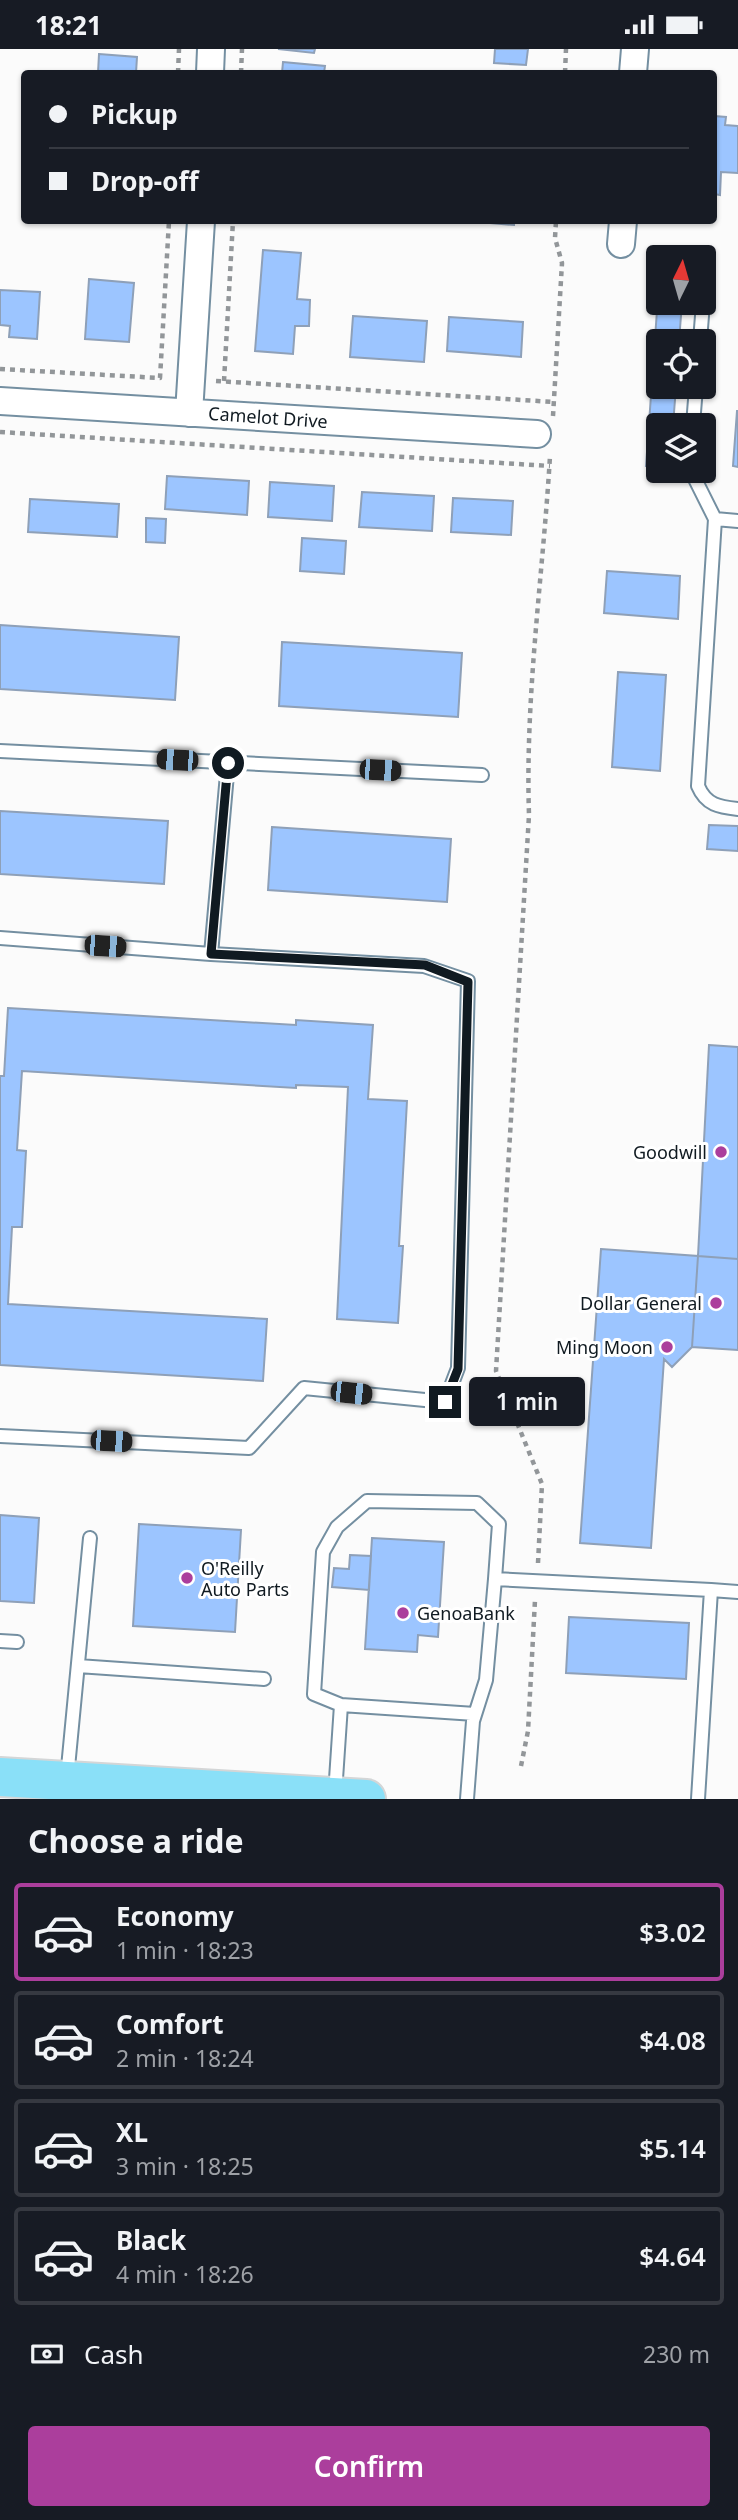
<!DOCTYPE html>
<html lang="en">
<head>
<meta charset="utf-8">
<style>
  :root { --surface:#171b24; --page:#242831; --text:#f1f3f6; --muted:#9ea1a6; --line:#363941; --accent:#ab3e9c }
  body { margin:0; font-family:"Noto Sans",sans-serif; background:var(--page); color:var(--text); height:100vh; display:flex; flex-direction:column; font-size:26px; white-space:nowrap }
  * { box-sizing:border-box; margin:0 }
  p { font-size:23px; color:var(--muted) }
  .icon { flex:none; width:38px; height:38px; fill:none; stroke:currentColor; stroke-width:2; stroke-linecap:round; stroke-linejoin:round }
  .map { position:relative; height:1750px; overflow:hidden }
  .details { display:flex; flex-direction:column; background:var(--surface); flex:1 }
  .details>* { flex:none }
  .guide { position:absolute; left:21px; top:21px; width:696px; height:154px; border-radius:7px; box-shadow:0 2px 5px #0004; display:grid; align-content:center; height:154px; padding:0 28px; background:var(--surface) }
  .needle { width:46px; rotate:5deg }
  .tools { position:absolute; left:646px; top:196px; display:grid; gap:14px }
  .tools a { display:grid; place-items:center; width:70px; height:70px; border-radius:7px; background:var(--surface); box-shadow:0 2px 5px #0004; font-size:35px }
  .end { position:absolute; width:32px; height:32px; margin:-16px; border:9px solid #101a21; background:#fff; box-shadow:0 0 0 4px #fff }
  .from { border-radius:50% }
  .bubble { position:absolute; height:49px; border-radius:7px; background:var(--surface); box-shadow:0 2px 5px #0004; font-size:23px; font-weight:600; line-height:49px; text-align:center }
  .car { position:absolute; width:21px; height:42px; margin:-21px -10px; border-radius:9px; box-shadow:0 0 5px 2px #0007; background:linear-gradient(#222 24%,#8ab4d8 0 40%,#222 0 76%,#8ab4d8 0 86%,#222 0) }
  .guide b { display:flex; align-items:center; gap:24px; height:66px; font-size:26px }
  .guide b+b { border-top:2px solid var(--line) }
  .guide i { width:18px; height:18px; background:var(--text) }
  ul { padding:0; list-style:none }
  li { display:flex; align-items:center; gap:21px; height:98px; margin:0 14px 10px; padding:0 14px; border:4px solid var(--line); border-radius:7px }
  li div { flex:1 }
  li b { display:block; font-size:26px }
  li em { font-style:normal; font-weight:600 }
  li.selected { border-color:var(--accent) }
  li>.icon { width:63px; height:63px; stroke-width:1.5 }
  h2 { padding:0 28px; font-size:32px; line-height:84px }
  .pay { display:flex; align-items:center; gap:18px; height:77px; padding:0 28px; font-size:26px }
  .pay p { margin-inline-start:auto }
  .button { display:flex; gap:14px; margin-top:auto; padding:14px 28px }
  .button a { flex:1; height:80px; border-radius:7px; background:var(--accent); color:#fff; font-size:28px; font-weight:600; line-height:80px; text-align:center }
  .status { display:flex; justify-content:space-between; align-items:center; height:49px; padding:0 35px; background:var(--surface); direction:ltr }
  .status svg { height:19px; fill:currentColor }
  .map>svg:first-child { display:block }
  .building { fill:#9cc5ff; stroke:#8ea0b8; stroke-width:2 }
  .lines { fill:none; stroke-linecap:round; stroke-linejoin:round }
  .service-casing { stroke:#748fa1; stroke-width:16 }
  .minor-casing { stroke:#748fa1; stroke-width:30 }
  .trunk-casing { stroke:#d4d6d7; stroke-width:42 }
  .path { stroke:#929699; stroke-width:4.5; stroke-dasharray:5 5; stroke-linecap:butt }
  .service { stroke:#fff; stroke-width:12 }
  .minor { stroke:#fff; stroke-width:26 }
  .trunk { stroke:#8ae0f8; stroke-width:38 }
  .route { stroke:#101a21; stroke-width:9 }
  .poi-dot { fill:#ab3e9c; stroke:#fff; stroke-width:2.5 }
  .labels { text-anchor:middle; dominant-baseline:central; stroke-width:6; stroke-linejoin:round; paint-order:stroke }
  .street-label { font-size:18px; fill:#101a21; stroke:#fff }
  .poi-label { font-size:18px; fill:#101a21; stroke:#fff; text-anchor:end }
</style>
</head>
<body>
<div class="status"><b>18:21</b><svg viewBox="0 0 49 12"><path d="M0 12V9h3v3zM5 12V6h3v6zM10 12V3h3v9zM15 12V0h3v12zM26 1h20v11H26zM47 4h2v5h-2z"/></svg></div>
<div class="map">
<svg width="738" height="1750" viewBox="0 0 738 1750">
  <rect width="100%" height="100%" fill="#fbfbfb"/>
  <path class="building" d="M278,0H315L314,4Z
    M495,0H528L526,16L494,14Z
    M99,5L137,8L136,24H98Z
    M283,13L325,17L324,24H282Z
    M714,67L726,68L725,76L738,77V124L721,123L720,146L714,145Z
    M467,172H514V176Z
    M263,201L301,204L297,250L310,251L309,277H295L293,305L255,302Z
    M89,230L134,234L129,293L85,290Z
    M0,241L40,243L37,290L9,288L10,277L0,276Z
    M658,247V254H682L679,292H658V338H676L673,376H658V418L646,417Z
    M353,267L427,272L424,313L350,308Z
    M449,268L523,273L521,308L447,302Z
    M737,362H738V418L733,417Z
    M167,427L249,432L247,466L165,460Z
    M270,433L334,437L332,472L268,468Z
    M362,443L434,447L432,482L359,478Z
    M453,449L513,452L511,486L451,483Z
    M30,450L119,455L117,488L28,483Z
    M146,469L166,470L165,494L146,493Z
    M302,489L346,492L344,525L300,522Z
    M607,522L680,527L678,570L604,564Z
    M0,576L179,588L175,651L0,640Z
    M282,593L462,604L458,668L279,657Z
    M618,623L666,626L660,722L612,718Z
    M0,762L168,772L164,835L0,825Z
    M709,776L738,777V802L707,800Z
    M272,778L451,790L447,853L268,841Z
    M8,959L296,976V971L373,976L368,1050L407,1052L399,1197H403L398,1274L337,1270L348,1038L296,1036V1039L22,1022L17,1101L26,1102L22,1178H12L8,1255L267,1270L263,1332L0,1316V1027H4Z
    M709,996L738,998V1210L698,1207Z
    M601,1200L698,1207L692,1298L672,1318L664,1310L651,1499L580,1494Z
    M698,1207L738,1210V1301L692,1298Z
    M0,1466L39,1469L34,1554L0,1552Z
    M139,1475L241,1481L235,1583L133,1577Z
    M372,1489L444,1493L438,1588L418,1586L417,1603L365,1600Z
    M350,1506L371,1507L369,1541L332,1538L334,1519L349,1520Z
    M569,1568L689,1574L686,1630L566,1624Z"/>
  <g class="lines">
    <defs>
      <path id="service" d="M700,292L703,254
        M693,376L696,338
        M691,422L715,470L698,737C706,756 719,758 738,760
        M715,470L738,472
        M0,702L482,726
        M0,889L211,905L228,714
        M0,1387L249,1399L304,1339L445,1353L458,1319L468,932L424,917L211,905
        M711,1541L738,1543
        M0,1592L17,1593
        M78,1617L264,1630
        M341,1656L475,1665
        M67,1729L90,1489
        M335,1745L341,1656L314,1645L323,1503L337,1478L367,1452L477,1454L499,1475L495,1530
        M467,1750L473,1672L486,1631L495,1530L711,1541L698,1750"/>
      <path id="minor" d="M210,24L211,0
        M633,24L635,0
        M621,195L623,172
        M0,352L537,385
        M189,364L201,172"/>
      <path id="trunk" d="M0,1728L366,1750"/>
    </defs>
    <use href="#service" class="service-casing"/>
    <use href="#minor" class="minor-casing"/>
    <use href="#trunk" class="trunk-casing"/>
    <path class="path" d="M178,24L179,0
      M241,24L242,0
      M565,24L566,0
      M0,320L160,329L169,172
      M216,332L554,353
      M224,332L233,172
      M553,367L562,214L555,189L556,172
      M0,383L550,417
      M538,1514L542,1435L496,1322L529,766C525,646 543,526 550,407
      M521,1717L528,1682L535,1551"/>
    <use href="#service" class="service"/>
    <use href="#minor" class="minor"/>
    <use href="#trunk" class="trunk"/>
  </g>
  <g class="lines">
    <path class="route" d="M228,714L211,905L425,916L468,933L458,1320L445,1353"/>
  </g>
  <g class="poi-dot">
    <circle cx="721" cy="1103" r="7"/>
    <circle cx="716" cy="1254" r="7"/>
    <circle cx="667" cy="1298" r="7"/>
    <circle cx="187" cy="1529" r="7"/>
    <circle cx="403" cy="1564" r="7"/>
  </g>
  <g class="labels">
    <g class="street-label">
      <text transform="translate(268 368) rotate(4)">Camelot Drive</text>
    </g>
    <g class="poi-label">
      <text x="707" y="1103">Goodwill</text>
      <text x="702" y="1254">Dollar General</text>
      <text x="653" y="1298">Ming Moon</text>
      <text x="201" y="1519" text-anchor="start">O'Reilly<tspan x="201" dy="21">Auto Parts</tspan></text>
      <text x="417" y="1564" text-anchor="start">GenoaBank</text>
    </g>
  </g>
</svg>
<div class="tools">
<a><svg class="needle" viewBox="-14 -14 28 28"><path d="M0-13l5 13h-10z" fill="#e53935"/><path d="M0 13l5-13h-10z" fill="#9ea1a6"/></svg></a>
<a><svg class="icon" aria-label="locate" viewBox="0 0 24 24"><circle cx="12" cy="12" r="6"/><path d="M12 2v4M12 18v4M2 12h4M18 12h4"/></svg></a>
<a><svg class="icon" aria-label="layers" viewBox="0 0 24 24"><path d="M12 4l9 5-9 5-9-5zM3 14l9 5 9-5"/></svg></a>
</div>
<i class="end from" style="left:228px;top:714px"></i>
<i class="end" style="left:445px;top:1353px"></i>
<div class="bubble" style="left:469px;top:1328px;width:116px">1 min</div>
<i class="car" style="left:177px;top:711px;rotate:273deg"></i>
<i class="car" style="left:380px;top:721px;rotate:93deg"></i>
<i class="car" style="left:105px;top:897px;rotate:94deg"></i>
<i class="car" style="left:351px;top:1344px;rotate:96deg"></i>
<i class="car" style="left:111px;top:1392px;rotate:93deg"></i>
<div class="guide">
<b><i class="from"></i>Pickup</b>
<b><i></i>Drop-off</b>
</div>
</div>
<section class="details">
<h2>Choose a ride</h2>
<ul>
<li class="selected"><svg class="icon" aria-label="car" viewBox="0 0 24 24"><path d="M5 17H2v-5l4-1 3-4h7l3 4 3 1v5h-3M9 17h6M6 11h13"/><circle cx="7" cy="17" r="2"/><circle cx="17" cy="17" r="2"/></svg><div><b>Economy</b><p>1 min · 18:23</p></div><em>$3.02</em></li>
<li><svg class="icon" aria-label="car" viewBox="0 0 24 24"><path d="M5 17H2v-5l4-1 3-4h7l3 4 3 1v5h-3M9 17h6M6 11h13"/><circle cx="7" cy="17" r="2"/><circle cx="17" cy="17" r="2"/></svg><div><b>Comfort</b><p>2 min · 18:24</p></div><em>$4.08</em></li>
<li><svg class="icon" aria-label="car" viewBox="0 0 24 24"><path d="M5 17H2v-5l4-1 3-4h7l3 4 3 1v5h-3M9 17h6M6 11h13"/><circle cx="7" cy="17" r="2"/><circle cx="17" cy="17" r="2"/></svg><div><b>XL</b><p>3 min · 18:25</p></div><em>$5.14</em></li>
<li><svg class="icon" aria-label="car" viewBox="0 0 24 24"><path d="M5 17H2v-5l4-1 3-4h7l3 4 3 1v5h-3M9 17h6M6 11h13"/><circle cx="7" cy="17" r="2"/><circle cx="17" cy="17" r="2"/></svg><div><b>Black</b><p>4 min · 18:26</p></div><em>$4.64</em></li>
</ul>
<div class="pay"><svg class="icon" aria-label="cash" viewBox="0 0 24 24"><path d="M3 7h18v10H3z"/><circle cx="12" cy="12" r="2"/></svg>Cash<p>230 m</p></div>
<div class="button"><a>Confirm</a></div>
</section>
</body>
</html>
